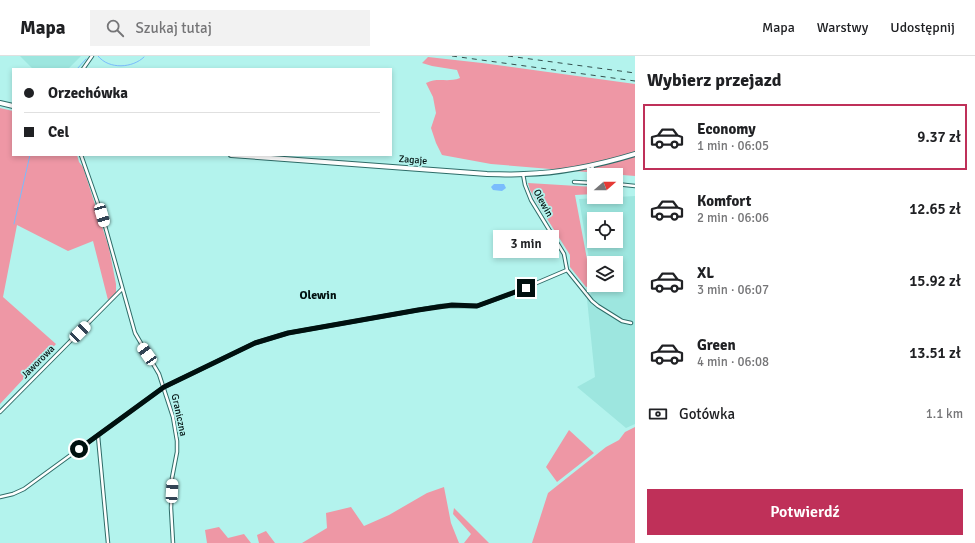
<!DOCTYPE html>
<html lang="pl">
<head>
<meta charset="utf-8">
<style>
  :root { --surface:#fff; --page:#f2f2f2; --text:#202124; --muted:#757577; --line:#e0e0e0; --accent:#bf3059 }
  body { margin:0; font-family:Signika,sans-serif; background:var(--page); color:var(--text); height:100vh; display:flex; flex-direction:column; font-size:15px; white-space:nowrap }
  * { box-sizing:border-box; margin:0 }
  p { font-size:13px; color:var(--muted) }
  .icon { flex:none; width:22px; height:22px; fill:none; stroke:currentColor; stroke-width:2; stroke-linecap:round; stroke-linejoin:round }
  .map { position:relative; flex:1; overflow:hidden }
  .drawer { display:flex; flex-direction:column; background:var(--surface); width:340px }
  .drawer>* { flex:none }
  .banner { position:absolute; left:12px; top:12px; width:380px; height:88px; border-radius:0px; box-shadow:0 2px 6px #0003; display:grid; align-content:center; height:88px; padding:0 12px; background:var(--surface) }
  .needle { width:26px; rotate:70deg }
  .buttons { position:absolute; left:587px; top:112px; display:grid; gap:8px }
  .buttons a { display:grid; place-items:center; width:36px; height:36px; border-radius:0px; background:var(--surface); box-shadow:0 2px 6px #0003; font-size:20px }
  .end { position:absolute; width:18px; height:18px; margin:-9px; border:5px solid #00100f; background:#fff; box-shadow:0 0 0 2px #fff }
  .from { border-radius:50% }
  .bubble { position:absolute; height:28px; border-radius:0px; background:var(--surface); box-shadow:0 2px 6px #0003; font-size:13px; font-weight:600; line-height:28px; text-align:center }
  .car { position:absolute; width:12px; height:24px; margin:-12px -6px; border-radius:5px; box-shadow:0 0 3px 1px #0007; background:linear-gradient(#fff 24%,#345 0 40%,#fff 0 76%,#345 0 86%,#fff 0) }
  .banner b { display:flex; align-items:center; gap:14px; height:38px; font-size:15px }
  .banner b+b { border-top:1px solid var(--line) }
  .banner i { width:10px; height:10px; background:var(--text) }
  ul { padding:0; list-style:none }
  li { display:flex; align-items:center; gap:12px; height:66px; margin:0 8px 6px; padding:0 4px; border:2px solid transparent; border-radius:0px }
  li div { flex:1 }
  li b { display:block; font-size:15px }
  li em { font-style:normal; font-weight:600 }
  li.current { border-color:var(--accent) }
  li>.icon { width:36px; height:36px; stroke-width:1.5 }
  h2 { padding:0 12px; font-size:18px; line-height:48px }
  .pay { display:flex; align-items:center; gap:10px; height:44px; padding:0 12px; font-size:15px }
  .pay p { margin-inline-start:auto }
  .action { display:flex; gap:8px; margin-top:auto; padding:8px 12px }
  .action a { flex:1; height:46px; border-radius:0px; background:var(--accent); color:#fff; font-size:16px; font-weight:600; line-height:46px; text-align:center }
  header { display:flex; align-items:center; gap:24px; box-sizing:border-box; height:56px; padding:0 20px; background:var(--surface); border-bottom:1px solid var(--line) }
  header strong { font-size:19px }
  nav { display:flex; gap:22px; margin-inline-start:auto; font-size:14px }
  .search { width:280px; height:36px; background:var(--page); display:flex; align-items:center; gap:10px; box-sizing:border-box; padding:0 14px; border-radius:0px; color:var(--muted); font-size:15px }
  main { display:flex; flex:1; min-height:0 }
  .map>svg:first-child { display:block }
  .built { fill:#9de6df; fill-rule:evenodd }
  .green { fill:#ee97a5 }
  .water { fill:#7abcfd }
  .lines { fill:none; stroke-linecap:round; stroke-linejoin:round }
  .stream { stroke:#7abcfd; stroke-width:1 }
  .minor-casing { stroke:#2e6c68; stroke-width:4.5 }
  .secondary-casing { stroke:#2e6c68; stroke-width:6 }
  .minor { stroke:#fff; stroke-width:2.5 }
  .secondary { stroke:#fff; stroke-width:4 }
  .rail { stroke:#33504e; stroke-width:1; stroke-dasharray:5 5; stroke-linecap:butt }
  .route { stroke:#00100f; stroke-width:5 }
  .labels { text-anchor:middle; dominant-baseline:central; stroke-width:3.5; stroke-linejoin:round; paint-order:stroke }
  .street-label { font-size:10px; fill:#00100f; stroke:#b3f3ed }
  .quarter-label { font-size:12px; font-weight:bold; fill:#00100f; stroke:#b3f3ed }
</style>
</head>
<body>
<header>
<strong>Mapa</strong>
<div class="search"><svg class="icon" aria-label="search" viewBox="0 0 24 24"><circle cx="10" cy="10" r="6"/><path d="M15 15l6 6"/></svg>Szukaj tutaj</div>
<nav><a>Mapa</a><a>Warstwy</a><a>Udostępnij</a></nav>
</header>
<main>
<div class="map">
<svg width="635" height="487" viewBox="0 0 635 487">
  <rect width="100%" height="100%" fill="#b3f3ed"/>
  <path class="built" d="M20,0H81L68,13H33Z
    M635,140V368L626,372L577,331L595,321L587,243L594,233L579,143ZM594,163H616V185H594ZM594,207H616V229H594Z"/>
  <path class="green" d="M428,1L482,7L635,28V120L491,108L442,99L436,87L431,72L436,57L433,41L426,27C438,21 447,27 460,22L457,14L432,10L422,7Z
    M0,52L13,55V99H77L79,106L83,111L109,192L116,228V237L108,244L93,185L68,195L17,169L3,241L56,288L0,348Z
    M528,127L594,131V138L575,139L592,230L586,231L570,211V199L539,150L530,134Z
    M635,371V487H532L548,437L606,391L619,384L625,376Z
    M569,374L594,397L557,426L546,411Z
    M444,431L451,467L459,487H302L327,472L326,457L351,451L364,470L389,459L427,437Z
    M454,452L489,487H464L471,478L453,458Z
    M219,471L228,482L244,478L251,487H207L205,474Z
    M266,475L275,487H259L257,479Z"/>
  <path class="water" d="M494,128H504L506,132L502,135L493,134L491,131Z"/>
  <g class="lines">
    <path class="stream" d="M98,0C109,14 133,12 144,1
      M77,13L86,3
      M14,168L30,99"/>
    <defs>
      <path id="minor" d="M83,13L92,0
        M81,99L102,159L135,277L159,318L173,361L177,385V396L172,422L171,452L173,487
        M592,110L595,119
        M523,118L525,129L531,144L564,198L567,214L592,245L598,250L622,265L631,267
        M574,126L594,127
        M616,128L635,130
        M0,356L122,233
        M98,380L108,487
        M0,441L13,438L24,433L164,331L255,287L288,277L441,250H477L513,237L567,214"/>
      <path id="secondary" d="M0,47L13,50
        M231,99L487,118C499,118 512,119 524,118C562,117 599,109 635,98"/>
    </defs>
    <use href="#minor" class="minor-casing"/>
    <use href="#secondary" class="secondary-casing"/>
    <use href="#minor" class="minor"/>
    <use href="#secondary" class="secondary"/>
    <path class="rail" d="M452,0L635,25
      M508,0L635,17"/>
  </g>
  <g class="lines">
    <path class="route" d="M79,393L164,331L255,287L288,277L418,254L452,249L477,250L526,232"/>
  </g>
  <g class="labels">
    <g class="street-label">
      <text transform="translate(413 104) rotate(4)">Zagaje</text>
      <text transform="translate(543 147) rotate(61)">Olewin</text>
      <text transform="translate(38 306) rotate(-45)">Jaworowa</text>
      <text transform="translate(179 359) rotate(78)">Graniczna</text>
    </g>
    <g class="quarter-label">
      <text x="318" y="239">Olewin</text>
    </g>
  </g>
</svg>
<div class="buttons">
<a><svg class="needle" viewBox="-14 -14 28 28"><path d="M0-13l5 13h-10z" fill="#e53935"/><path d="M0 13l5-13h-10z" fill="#757577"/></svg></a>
<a><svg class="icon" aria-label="locate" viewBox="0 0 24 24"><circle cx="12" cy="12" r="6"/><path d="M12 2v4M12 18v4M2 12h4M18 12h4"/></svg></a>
<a><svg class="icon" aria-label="layers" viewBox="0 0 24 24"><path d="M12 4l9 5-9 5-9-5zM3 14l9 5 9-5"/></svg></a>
</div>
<i class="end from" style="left:79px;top:393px"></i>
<i class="end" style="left:526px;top:232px"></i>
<div class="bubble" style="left:493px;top:174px;width:66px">3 min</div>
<i class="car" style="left:102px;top:159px;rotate:164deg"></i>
<i class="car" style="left:80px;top:276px;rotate:45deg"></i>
<i class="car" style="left:147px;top:298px;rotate:325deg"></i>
<i class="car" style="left:172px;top:435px;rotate:3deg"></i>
<div class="banner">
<b><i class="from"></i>Orzechówka</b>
<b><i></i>Cel</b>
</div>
</div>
<section class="drawer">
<h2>Wybierz przejazd</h2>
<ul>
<li class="current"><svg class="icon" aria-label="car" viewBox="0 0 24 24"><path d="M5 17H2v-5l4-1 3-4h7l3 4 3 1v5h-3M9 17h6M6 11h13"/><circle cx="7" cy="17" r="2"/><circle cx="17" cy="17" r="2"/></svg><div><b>Economy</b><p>1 min · 06:05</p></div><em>9.37 zł</em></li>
<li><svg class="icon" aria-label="car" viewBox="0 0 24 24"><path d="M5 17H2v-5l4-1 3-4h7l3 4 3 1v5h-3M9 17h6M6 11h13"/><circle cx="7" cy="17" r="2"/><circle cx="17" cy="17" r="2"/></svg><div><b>Komfort</b><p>2 min · 06:06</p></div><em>12.65 zł</em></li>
<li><svg class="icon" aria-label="car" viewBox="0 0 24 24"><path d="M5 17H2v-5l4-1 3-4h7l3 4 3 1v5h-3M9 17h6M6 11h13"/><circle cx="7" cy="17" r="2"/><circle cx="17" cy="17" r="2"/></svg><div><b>XL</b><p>3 min · 06:07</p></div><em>15.92 zł</em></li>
<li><svg class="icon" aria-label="car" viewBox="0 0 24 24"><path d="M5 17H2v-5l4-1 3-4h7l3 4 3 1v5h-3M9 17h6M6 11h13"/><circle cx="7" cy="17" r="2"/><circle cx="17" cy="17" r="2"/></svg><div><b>Green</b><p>4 min · 06:08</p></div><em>13.51 zł</em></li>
</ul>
<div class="pay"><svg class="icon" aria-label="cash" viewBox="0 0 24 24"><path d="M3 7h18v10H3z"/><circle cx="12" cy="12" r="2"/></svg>Gotówka<p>1.1 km</p></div>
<div class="action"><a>Potwierdź</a></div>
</section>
</main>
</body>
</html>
